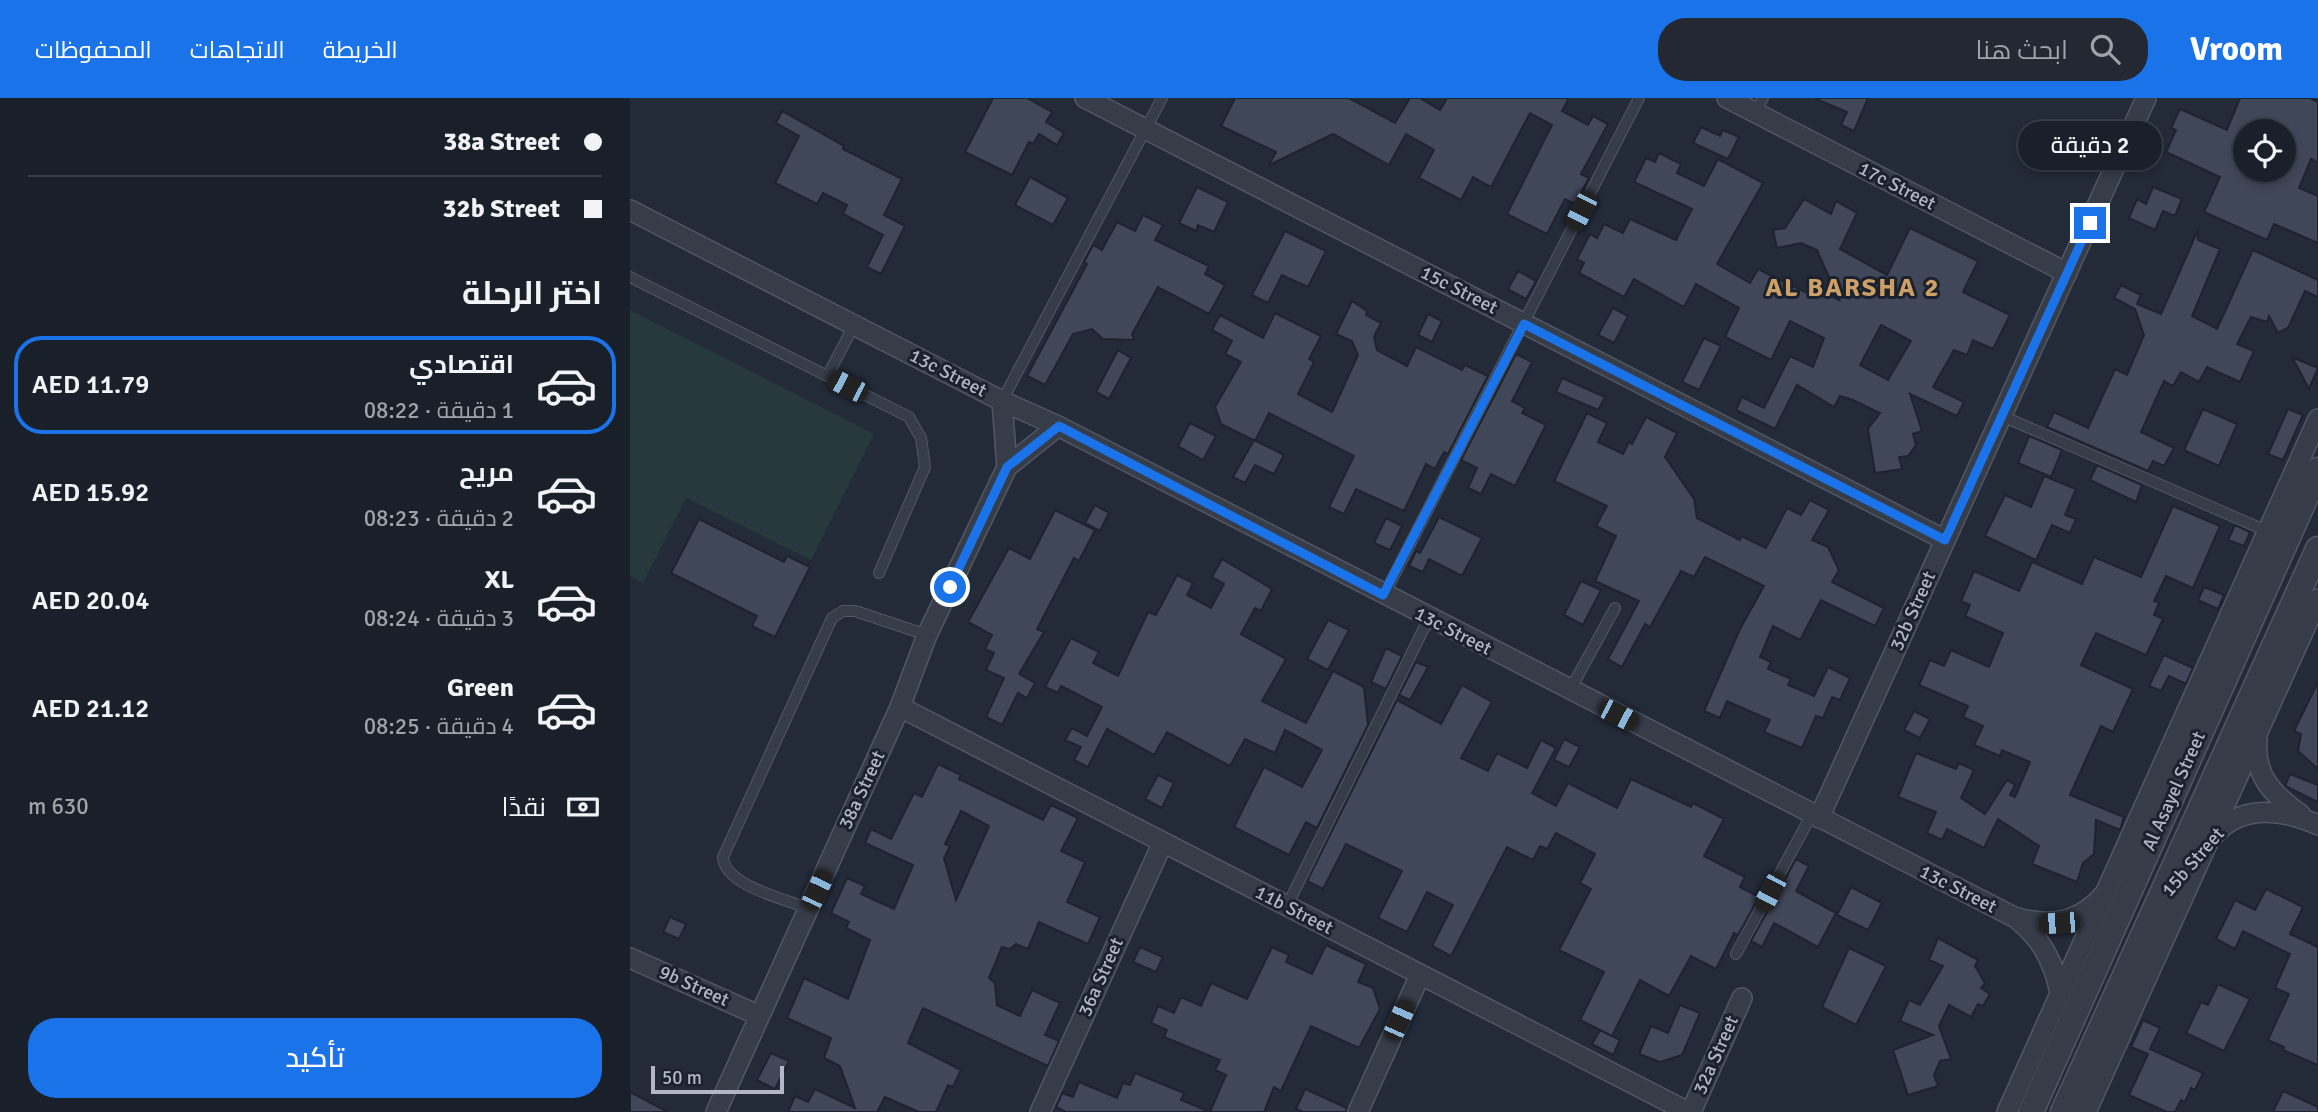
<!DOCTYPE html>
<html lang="ar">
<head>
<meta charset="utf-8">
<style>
  :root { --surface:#1a202a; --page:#232832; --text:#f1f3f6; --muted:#9fa3a8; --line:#383e47; --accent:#1a73e8 }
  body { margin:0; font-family:Signika,Cairo,sans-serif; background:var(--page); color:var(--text); direction:rtl; height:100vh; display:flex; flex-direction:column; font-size:26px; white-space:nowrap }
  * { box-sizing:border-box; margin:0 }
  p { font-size:23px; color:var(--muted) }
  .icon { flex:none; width:38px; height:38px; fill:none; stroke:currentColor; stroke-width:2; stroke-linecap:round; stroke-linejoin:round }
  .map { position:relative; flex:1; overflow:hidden; direction:ltr }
  .drawer { display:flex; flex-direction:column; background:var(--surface); width:630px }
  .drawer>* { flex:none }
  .top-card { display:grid; align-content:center; height:154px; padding:0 28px; background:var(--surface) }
  .fabs { position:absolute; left:1603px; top:21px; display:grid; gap:14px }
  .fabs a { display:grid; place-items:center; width:63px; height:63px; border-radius:50%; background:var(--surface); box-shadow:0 4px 10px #0003,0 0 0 2px var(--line); font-size:35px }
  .scale { position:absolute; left:21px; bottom:18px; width:133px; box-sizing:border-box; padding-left:7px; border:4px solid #b2b7c5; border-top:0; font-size:19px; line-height:24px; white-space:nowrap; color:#b2b7c5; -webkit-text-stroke:5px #1c212e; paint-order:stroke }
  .end { position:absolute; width:32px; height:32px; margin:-16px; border:9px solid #1a73e8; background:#fff; box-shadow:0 0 0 4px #fff }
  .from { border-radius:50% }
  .bubble { position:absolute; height:49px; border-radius:24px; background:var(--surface); box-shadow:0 4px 10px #0003,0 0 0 2px var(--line); font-size:23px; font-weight:600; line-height:49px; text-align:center; direction:rtl }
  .car { position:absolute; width:21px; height:42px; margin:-21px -10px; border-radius:9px; box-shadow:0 0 5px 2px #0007; background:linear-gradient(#222 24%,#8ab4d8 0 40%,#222 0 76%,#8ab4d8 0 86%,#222 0) }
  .top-card b { display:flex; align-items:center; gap:24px; height:66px; font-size:26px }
  .top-card b+b { border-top:2px solid var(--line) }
  .top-card i { width:18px; height:18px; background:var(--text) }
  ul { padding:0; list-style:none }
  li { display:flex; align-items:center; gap:21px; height:98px; margin:0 14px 10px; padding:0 14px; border:4px solid transparent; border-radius:28px }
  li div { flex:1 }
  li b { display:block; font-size:26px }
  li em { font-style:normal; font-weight:600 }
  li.active { border-color:var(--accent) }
  li>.icon { width:63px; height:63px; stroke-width:1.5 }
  h2 { padding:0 28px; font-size:32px; line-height:84px }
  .pay { display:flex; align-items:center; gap:18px; height:77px; padding:0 28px; font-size:26px }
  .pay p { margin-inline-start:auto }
  .cta { display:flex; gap:14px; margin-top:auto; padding:14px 28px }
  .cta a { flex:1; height:80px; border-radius:28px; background:var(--accent); color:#fff; font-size:28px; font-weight:600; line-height:80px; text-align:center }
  header { display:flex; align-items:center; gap:42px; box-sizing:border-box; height:98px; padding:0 35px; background:var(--accent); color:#fff }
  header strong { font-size:33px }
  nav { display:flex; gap:38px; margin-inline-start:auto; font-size:24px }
  .search { width:490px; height:63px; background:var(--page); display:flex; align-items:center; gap:18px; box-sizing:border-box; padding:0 24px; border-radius:28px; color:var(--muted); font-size:26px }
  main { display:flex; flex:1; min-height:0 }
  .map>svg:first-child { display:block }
  .green { fill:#28393d }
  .building { fill:#404758; stroke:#1e2330; stroke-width:2; fill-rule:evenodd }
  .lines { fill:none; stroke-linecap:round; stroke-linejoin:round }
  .service-casing { stroke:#525764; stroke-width:12 }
  .minor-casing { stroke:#525764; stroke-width:22 }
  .tertiary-casing { stroke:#525764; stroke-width:27 }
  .service { stroke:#373c49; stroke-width:10 }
  .minor { stroke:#373c49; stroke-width:19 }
  .tertiary { stroke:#373c49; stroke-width:24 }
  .route { stroke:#1a73e8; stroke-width:9 }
  .labels { text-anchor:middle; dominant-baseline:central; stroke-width:6; stroke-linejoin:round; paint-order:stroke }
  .street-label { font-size:19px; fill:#b2b7c5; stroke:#1c212e }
  .district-label { font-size:26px; font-weight:bold; letter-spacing:2px; fill:#cca066; stroke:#1c212e }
</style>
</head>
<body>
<header>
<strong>Vroom</strong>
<div class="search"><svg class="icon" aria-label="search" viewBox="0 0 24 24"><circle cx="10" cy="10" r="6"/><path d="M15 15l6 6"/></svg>ابحث هنا</div>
<nav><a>الخريطة</a><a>الاتجاهات</a><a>المحفوظات</a></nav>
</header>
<main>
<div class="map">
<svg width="1688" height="1014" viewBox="0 0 1688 1014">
  <rect width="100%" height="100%" fill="#232a38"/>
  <path class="green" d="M0,212L244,336L181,462L56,400L13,485L0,478Z"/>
  <path class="building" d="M363,0H397L422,14L416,24L434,35L427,47L409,36L403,46L399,44L382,77L335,54Z
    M605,0H719L765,25L780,0H790L810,12L817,0H939L932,13L958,27L963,18L978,26L951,76L959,80L945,106L935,101L917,136L877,116L922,27L900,15L861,89L843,79L831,102L789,80L804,52L776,36L759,67L703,36L639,67L646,54L591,28Z
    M1184,0H1238L1224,33L1211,27L1217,14Z
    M1610,0H1680L1688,4V65L1681,61L1669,90L1688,98V145L1644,126L1637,142L1574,114L1590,79L1536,54L1546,32L1541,30L1550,11L1597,32ZM1615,33H1654V72H1615Z
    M152,13L214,48L213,51L272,81L254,117L275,128L251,176L237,169L253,137L213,116L217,107L193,95L187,106L145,85L169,38L146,25Z
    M1071,29L1090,38L1093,32L1109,39L1098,61L1063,45Z
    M1029,55L1051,66L1047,75L1074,88L1088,61L1133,85L1087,166L1120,185L1128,171L1177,195L1180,188L1209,202L1187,152L1171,145L1147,150L1143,132L1155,130L1174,101L1201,116L1206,103L1227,115L1210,151L1257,177L1280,130L1348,163L1333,194L1380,217L1363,251L1343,242L1337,257L1324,252L1303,289L1334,304L1327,318L1280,296L1292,333L1283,336L1286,347L1278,358L1269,359L1272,371L1245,375L1238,331L1250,315L1223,302L1210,298L1204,309L1167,287L1145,331L1106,312L1112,299L1134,310L1160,258L1183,269L1194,240L1160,223L1141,262L1095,239L1109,210L1066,186L1054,209L1004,181L994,199L949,175L954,165L947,161L960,136L967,140L974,126L993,135L1000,121L1046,142L1062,111L1004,84L1016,60L1025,64ZM1251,227L1281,243L1258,282L1230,267Z
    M400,79L438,100L423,127L385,107Z
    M567,89L598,104L584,134L568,127L566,133L549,125Z
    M1523,89L1552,101L1545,118L1533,113L1525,132L1499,120L1507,101L1516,106Z
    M513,117L533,127L525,142L579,168L575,176L595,187L579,216L528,189L502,236L504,242L473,241L462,231L443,236L415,287L397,278L457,166L454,164L463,147L472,152L487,124L505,133Z
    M1568,132V142L1590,151L1562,218L1587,231L1623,152L1688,182V199L1675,193L1658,230L1648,235L1639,218L1637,224L1621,219L1607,246L1624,253L1610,284L1577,269L1569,284L1551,274L1543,288L1534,283L1511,334L1544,350L1534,368L1523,363L1518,373L1417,329L1424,314L1458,330L1485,271L1497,277L1514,237L1505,211L1484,200L1491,187L1511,197L1507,206L1531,216Z
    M655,133L696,153L678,189L652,177L638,205L622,197Z
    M888,173L906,183L896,201L878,191Z
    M722,203L737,213L736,217L751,225L744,239L747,252L777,268L786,249L832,272L835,267L858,278L818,356L814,354L805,371L796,366L774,413L726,391L714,416L699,409L724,358L639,315L625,343L591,326L585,309L611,264L595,256L602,243L582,232L590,217L633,240L645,215L691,238L679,261L684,264L668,296L702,314L728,257L722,243L706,236Z
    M983,210L998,218L984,245L968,237Z
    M798,216L812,223L802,244L788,237Z
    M1074,240L1091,248L1069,292L1052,284Z
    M488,252L501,260L479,301L466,294Z
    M886,256L902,264L882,303L895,310L892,315L916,327L885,388L861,376L851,396L838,390L847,370L831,362Z
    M1662,259L1688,270L1679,291Z
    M932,280L975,299L968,312L926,294Z
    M1573,311L1607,326L1589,368L1554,352Z
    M1658,311L1673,317L1653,362L1638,356Z
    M957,315L977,325L968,344L993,356L999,344L1002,346L1016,319L1047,335L1035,359L1064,401L1067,420L1110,442L1111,438L1136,450L1157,410L1171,417L1180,402L1199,412L1182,442L1198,449L1209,472L1202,484L1254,510L1245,528L1191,502L1170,542L1143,528L1130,559L1141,564L1138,571L1161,581L1158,587L1184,598L1198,569L1220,580L1210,602L1202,599L1193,620L1186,618L1172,650L1134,634L1140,622L1097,603L1090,620L1074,613L1110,531L1134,488L1075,459L1064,479L1051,473L1020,529L1015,526L992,569L978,561L1009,503L965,483L986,438L966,428L977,408L924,383Z
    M560,325L586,338L573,362L548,348Z
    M1399,338L1432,352L1421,379L1388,365Z
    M624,342L654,357L644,376L625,367L615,385L603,379Z
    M1467,367L1512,387L1506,404L1460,382Z
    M1414,378L1446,391L1435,417L1446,421L1440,435L1422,427L1406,462L1355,438L1375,397L1401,409Z
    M465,407L479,415L470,433L455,425Z
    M1543,408L1590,428L1563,490L1536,478L1524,503L1529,505L1524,517L1533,521L1516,557L1466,535L1451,567L1503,591L1483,634L1471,628L1440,697L1494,719L1490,732L1466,722L1464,756L1453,765L1447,784L1402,766L1409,748L1368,721L1354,750L1317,731L1312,742L1297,735L1306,714L1268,699L1286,655L1326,671L1329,665L1344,672L1331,700L1355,716L1377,682L1385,687L1380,697L1385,699L1400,664L1372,652L1370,658L1344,647L1353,628L1333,619L1338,608L1289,587L1300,562L1314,568L1321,552L1359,569L1373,535L1335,518L1340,507L1331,503L1344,473L1389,493L1402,464L1452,486L1464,459L1511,479Z
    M425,412L465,432L449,463L444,460L407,531L414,534L389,576L405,585L397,600L388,595L372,627L356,619L374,580L356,572L364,555L355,551L362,537L338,524L379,450L400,461Z
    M809,419L852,440L832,478L799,461L793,474L779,468L786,453L790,455Z
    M756,420L772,428L760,452L744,445Z
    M69,421L154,464L157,458L180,469L145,539L122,528L127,518L41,475Z
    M1605,427L1620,434L1614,448L1598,442Z
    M592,461L642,491L631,513L625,510L611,536L656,561L632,603L676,625L703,573L734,589L738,627L687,730L676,724L659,757L604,729L634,669L672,689L692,652L655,632L645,655L615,641L600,668L537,634L524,657L477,631L458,669L444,662L451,649L435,642L442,630L457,638L472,609L431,588L428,595L415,589L441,540L469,554L463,565L488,578L518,514L526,517L547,477L563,485L557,497L581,510L594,486L582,479Z
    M951,483L971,492L953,527L934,517Z
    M1574,489L1594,497L1588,511L1568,502Z
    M698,522L719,532L698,572L677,561Z
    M756,550L772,558L756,591L741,584Z
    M1534,557L1563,570L1556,586L1539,578L1531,593L1519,588Z
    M786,564L798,569L780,602L769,597Z
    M1688,584V671L1668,653L1671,636L1664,633Z
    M832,587L862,604L831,660L858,673L867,655L897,670L911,642L926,650L902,695L926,708L938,685L987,710L1001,681L1061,709L1063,705L1094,721L1074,758L1115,779L1110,789L1129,799L1108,837L1104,835L1086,871L1061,858L1039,898L1010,882L982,938L950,922L974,874L929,852L961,791L950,785L965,756L926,735L917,751L910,748L903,762L877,749L821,858L802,848L823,807L797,794L777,834L748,820L772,773L716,746L693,791L677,783L767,602L811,626Z
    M1284,613L1300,621L1290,640L1274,632Z
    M934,641L950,649L939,669L924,662Z
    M308,666L331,677L329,681L413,722L421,707L448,720L431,753L455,764L437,804L470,819L458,846L409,824L398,851L386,846L380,851L372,849L359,880L365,885L367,907L390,918L402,892L430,905L415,937L429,943L418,968L293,910L278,945L331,972L323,989L318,987L306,1014H289L255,999L247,1014H158L165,998L178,1004L185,991L225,1010L210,968L194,960L201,940L157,920L174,880L218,901L240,842L216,830L219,824L201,815L217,780L235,788L231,796L264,811L283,767L235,745L241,731L261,741L284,695L292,699ZM331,713L359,728L326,802L314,760L320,748L315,746Z
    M1660,676L1688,687V704L1655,688Z
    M528,677L544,685L532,710L515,701Z
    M1166,761L1179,768L1166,793L1206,815L1188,849L1144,825L1132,849L1121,843Z
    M1221,789L1252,805L1238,832L1207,817Z
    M1636,791L1673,809L1660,836L1688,849V967L1653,952L1654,949L1638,942L1659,896L1645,890L1660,856L1613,833L1605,851L1586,841L1605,802L1625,812Z
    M40,819L56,826L49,841L33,834Z
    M1308,840L1348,862L1345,868L1355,885L1351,890L1360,896L1353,908L1348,906L1341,919L1319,907L1309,928L1321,961L1310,963L1304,977L1308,988L1278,997L1263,952L1303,937L1270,923L1279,902L1290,907L1313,868L1299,862Z
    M696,847L736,866L728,884L743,890L750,911L729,950L681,928L651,993L644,989L634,1014H580L596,977L585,972L590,962L534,939L537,932L521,925L528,908L544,915L551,899L571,908L581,885L617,901L642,849L659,857L656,864L682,876Z
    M510,849L533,859L526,874L503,864Z
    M1219,850L1256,868L1226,927L1192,909Z
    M1588,886L1620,901L1594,953L1556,935L1571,904L1578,907Z
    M1050,907L1070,915L1052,957L1030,964L1009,956L1021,928L1038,935Z
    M1513,922L1530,930L1520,951L1573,975L1565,992L1561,990L1555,1004L1551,1002L1545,1014H1537L1499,997L1518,956L1501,949Z
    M970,932L990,942L983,957L962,946Z
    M141,955L159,963L145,991L127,982Z
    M505,975L554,995L551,1002L580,1014H436L426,1009L432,995L443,999L449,984L487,1000L493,985L500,987Z
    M675,991L717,1010L716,1014H673L666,1011Z
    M1653,993L1688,1009V1014H1643Z
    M0,994L38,1014H0Z"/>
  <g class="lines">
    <defs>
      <path id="service" d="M1125,15L1133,0
        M0,179L279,319L291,340L295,369L249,475
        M198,277L224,227
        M372,303L532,0
        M1372,318L1639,434
        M754,497L1009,0
        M940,592L985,510
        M657,808L799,520
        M178,810C154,801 94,787 93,759L202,520L213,513H225L297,537
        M1106,856L1182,716"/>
      <path id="minor" d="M455,0L1315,442
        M1097,0L1437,175
        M0,112L372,303L428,328L1384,819C1422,830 1451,824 1476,794
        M372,303L377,369
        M270,609L1058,1014
        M1627,641C1624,678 1642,696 1670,716
        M1189,720L1516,0
        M1583,738C1611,706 1652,711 1688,727
        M1388,822C1412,841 1424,865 1430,895
        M0,860L128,917
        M86,1014L270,609L297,537L377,369L428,328
        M410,1014L533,744
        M728,1014L790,877
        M1061,1014L1112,900
        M1377,1014L1688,321
        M1456,1014L1688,501"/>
      <path id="tertiary" d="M1401,1014L1688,372
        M1433,1014L1688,451"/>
    </defs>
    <use href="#service" class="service-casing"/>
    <use href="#minor" class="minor-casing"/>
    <use href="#tertiary" class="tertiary-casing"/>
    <use href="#service" class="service"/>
    <use href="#minor" class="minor"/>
    <use href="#tertiary" class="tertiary"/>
  </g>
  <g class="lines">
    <path class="route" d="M320,489L377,369L429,328L753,497L894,226L1315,442L1460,125"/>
  </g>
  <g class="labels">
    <g class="street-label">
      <text transform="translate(1267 88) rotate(27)">17c Street</text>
      <text transform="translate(829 192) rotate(27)">15c Street</text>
      <text transform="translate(318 275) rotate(27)">13c Street</text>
      <text transform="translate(1283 513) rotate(-66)">32b Street</text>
      <text transform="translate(823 533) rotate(27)">13c Street</text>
      <text transform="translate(232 692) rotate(-65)">38a Street</text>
      <text transform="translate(1544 693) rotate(-66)">Al Asayel Street</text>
      <text transform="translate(1563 764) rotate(-49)">15b Street</text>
      <text transform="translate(1328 791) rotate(27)">13c Street</text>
      <text transform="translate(664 812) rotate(27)">11b Street</text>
      <text transform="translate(471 879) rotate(-66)">36a Street</text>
      <text transform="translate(64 888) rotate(24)">9b Street</text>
      <text transform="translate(1086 957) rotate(-66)">32a Street</text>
    </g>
    <g class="district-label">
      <text x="1223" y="190">AL BARSHA 2</text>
    </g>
  </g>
</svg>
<div class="fabs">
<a><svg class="icon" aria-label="locate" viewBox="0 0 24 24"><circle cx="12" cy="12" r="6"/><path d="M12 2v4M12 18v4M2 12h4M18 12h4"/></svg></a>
</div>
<div class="scale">50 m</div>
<i class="end from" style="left:320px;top:489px"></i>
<i class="end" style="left:1460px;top:125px"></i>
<div class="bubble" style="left:1388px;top:23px;width:144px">2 دقيقة</div>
<i class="car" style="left:951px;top:113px;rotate:207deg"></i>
<i class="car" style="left:217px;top:288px;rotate:297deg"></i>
<i class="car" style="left:988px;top:617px;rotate:117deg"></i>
<i class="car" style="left:187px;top:792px;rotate:25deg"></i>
<i class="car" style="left:1140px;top:794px;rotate:208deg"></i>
<i class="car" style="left:1429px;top:825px;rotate:267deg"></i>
<i class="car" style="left:769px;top:922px;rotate:24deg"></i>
</div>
<section class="drawer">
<div class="top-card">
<b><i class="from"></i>38a Street</b>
<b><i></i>32b Street</b>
</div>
<h2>اختر الرحلة</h2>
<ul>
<li class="active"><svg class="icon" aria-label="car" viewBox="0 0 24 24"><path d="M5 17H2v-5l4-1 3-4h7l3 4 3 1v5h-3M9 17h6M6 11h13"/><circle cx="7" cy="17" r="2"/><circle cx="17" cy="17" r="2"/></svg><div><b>اقتصادي</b><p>1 دقيقة · 08:22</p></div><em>AED 11.79</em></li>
<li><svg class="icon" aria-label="car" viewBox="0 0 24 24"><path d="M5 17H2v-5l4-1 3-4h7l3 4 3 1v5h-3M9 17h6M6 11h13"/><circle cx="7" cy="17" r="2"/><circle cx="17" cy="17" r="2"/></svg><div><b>مريح</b><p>2 دقيقة · 08:23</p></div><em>AED 15.92</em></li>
<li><svg class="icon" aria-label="car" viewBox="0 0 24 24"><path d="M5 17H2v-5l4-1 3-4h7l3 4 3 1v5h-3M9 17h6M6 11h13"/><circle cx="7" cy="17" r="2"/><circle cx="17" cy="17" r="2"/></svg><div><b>XL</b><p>3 دقيقة · 08:24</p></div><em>AED 20.04</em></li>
<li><svg class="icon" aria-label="car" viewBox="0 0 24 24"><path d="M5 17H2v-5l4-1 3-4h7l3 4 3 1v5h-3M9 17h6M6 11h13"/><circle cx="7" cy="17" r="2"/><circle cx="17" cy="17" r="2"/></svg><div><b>Green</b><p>4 دقيقة · 08:25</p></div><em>AED 21.12</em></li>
</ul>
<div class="pay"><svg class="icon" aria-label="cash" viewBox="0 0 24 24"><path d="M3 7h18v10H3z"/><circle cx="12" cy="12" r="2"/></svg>نقدًا<p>630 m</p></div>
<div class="cta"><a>تأكيد</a></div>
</section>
</main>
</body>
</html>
